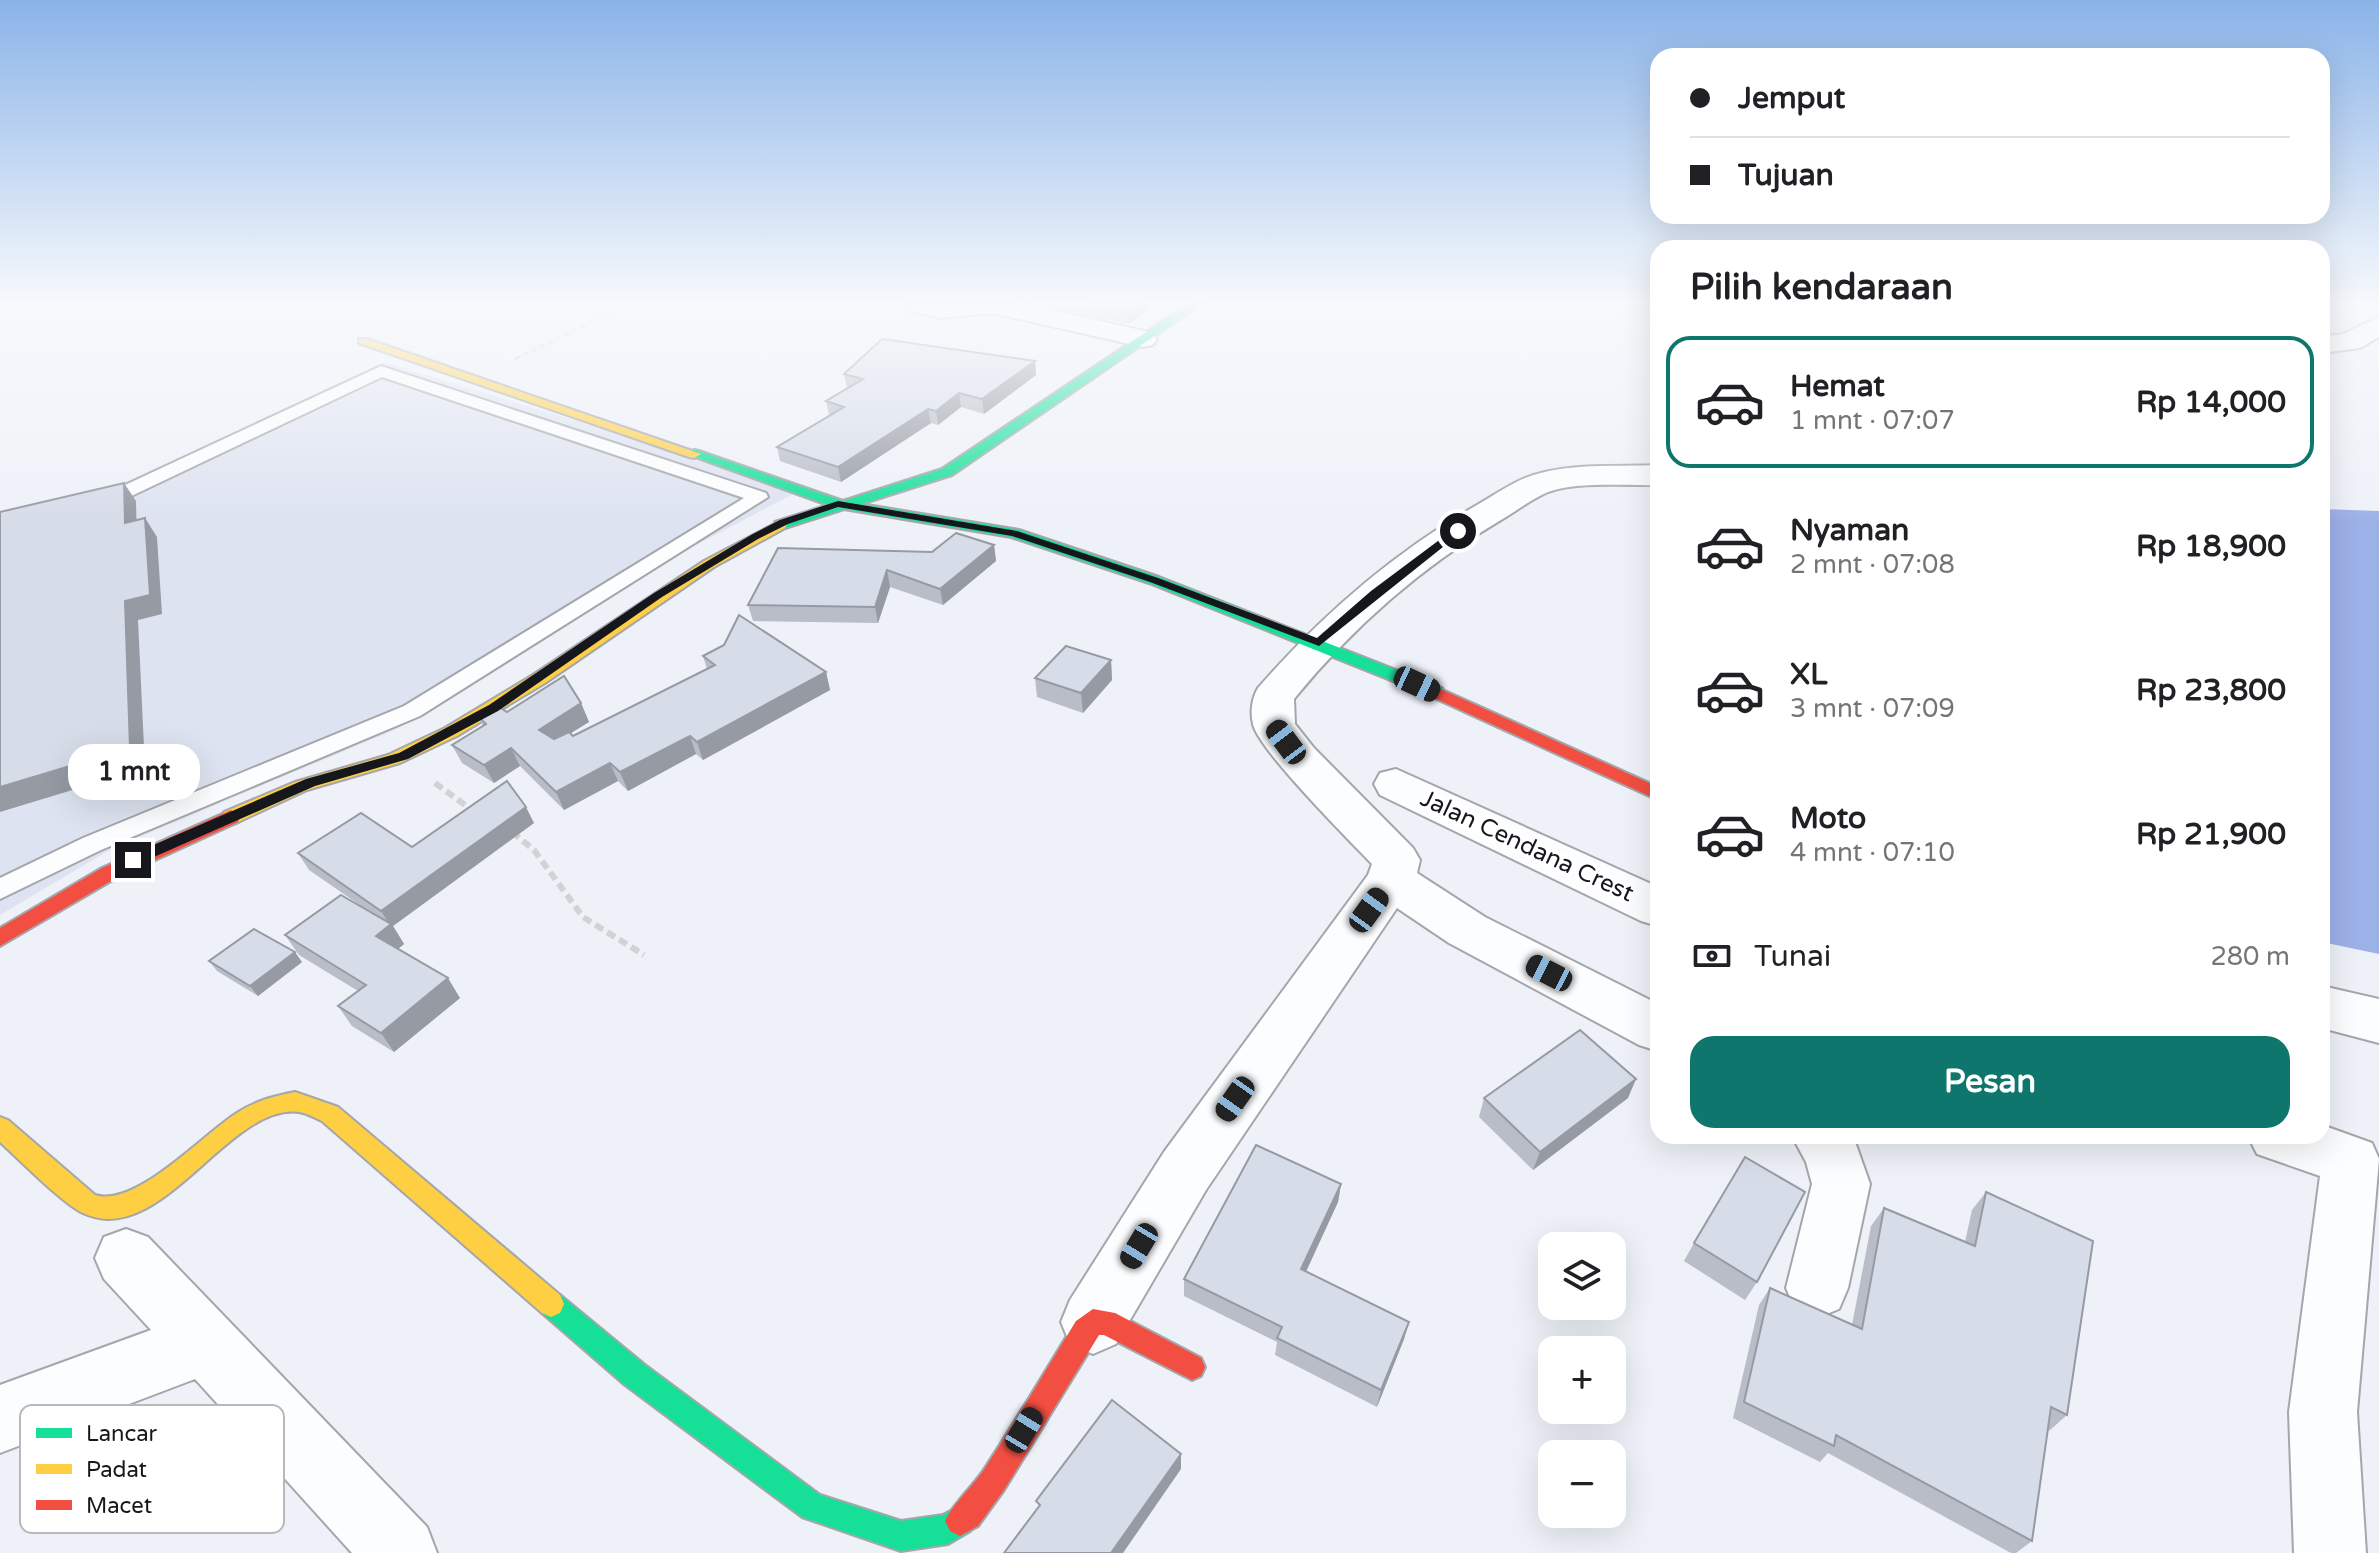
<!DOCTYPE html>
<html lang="id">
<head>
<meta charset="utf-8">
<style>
  :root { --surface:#fff; --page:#f2f2f2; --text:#202124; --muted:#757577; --line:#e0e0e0; --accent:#0f766e }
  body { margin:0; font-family:"Varela Round",sans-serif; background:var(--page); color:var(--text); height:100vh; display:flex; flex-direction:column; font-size:30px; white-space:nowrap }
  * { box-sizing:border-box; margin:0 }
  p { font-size:26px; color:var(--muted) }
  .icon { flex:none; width:44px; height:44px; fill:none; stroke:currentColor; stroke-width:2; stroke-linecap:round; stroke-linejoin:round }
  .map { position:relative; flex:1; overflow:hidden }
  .side { position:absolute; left:1650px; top:240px; width:680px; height:904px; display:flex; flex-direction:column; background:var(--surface); border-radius:24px; box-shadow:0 8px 32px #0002 }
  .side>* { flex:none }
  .hud { position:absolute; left:1650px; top:48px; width:680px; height:176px; border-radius:24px; box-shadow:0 8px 32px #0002; display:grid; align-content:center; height:176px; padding:0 40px; background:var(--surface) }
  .tools { position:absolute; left:1538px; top:1232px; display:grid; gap:16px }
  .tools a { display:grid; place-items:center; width:88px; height:88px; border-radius:16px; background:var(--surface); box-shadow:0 8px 32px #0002; font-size:40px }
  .end { position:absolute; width:36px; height:36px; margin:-18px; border:10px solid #16171c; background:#fff; box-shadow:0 0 0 4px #fff }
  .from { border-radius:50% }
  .bubble { position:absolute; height:56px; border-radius:24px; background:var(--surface); box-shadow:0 8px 32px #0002; font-size:26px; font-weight:700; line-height:56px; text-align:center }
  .car { position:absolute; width:24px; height:48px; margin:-24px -12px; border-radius:10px; box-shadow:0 0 6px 2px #0007; background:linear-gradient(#222 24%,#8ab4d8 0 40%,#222 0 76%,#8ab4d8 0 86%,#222 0) }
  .hud b { display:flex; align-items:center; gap:28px; height:76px; font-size:30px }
  .hud b+b { border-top:2px solid var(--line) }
  .hud i { width:20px; height:20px; background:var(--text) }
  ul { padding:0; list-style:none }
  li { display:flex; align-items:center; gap:24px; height:132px; margin:0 16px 12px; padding:0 24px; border:4px solid transparent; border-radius:24px }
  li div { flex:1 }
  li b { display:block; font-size:30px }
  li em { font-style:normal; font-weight:700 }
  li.active { border-color:var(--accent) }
  li>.icon { width:72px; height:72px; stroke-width:1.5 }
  h2 { padding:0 40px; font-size:36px; line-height:96px }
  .pay { display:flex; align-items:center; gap:20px; height:88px; padding:0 40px; font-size:30px }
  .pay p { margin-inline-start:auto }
  .primary-button { display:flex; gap:16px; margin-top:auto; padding:16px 40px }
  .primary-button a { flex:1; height:92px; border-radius:24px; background:var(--accent); color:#fff; font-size:32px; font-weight:700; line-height:92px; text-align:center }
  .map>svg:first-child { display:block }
  .built { fill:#dee3f1 }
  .water { fill:#9db1e9 }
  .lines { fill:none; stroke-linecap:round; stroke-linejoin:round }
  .lane-casing { stroke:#a4a6ab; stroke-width:4 }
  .street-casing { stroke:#a4a6ab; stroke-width:4 }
  .fast-casing { stroke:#a4a6ab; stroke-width:4 }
  .slow-casing { stroke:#a4a6ab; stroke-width:4 }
  .jam-casing { stroke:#a4a6ab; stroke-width:4 }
  .path-far1 { stroke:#d2d2d4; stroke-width:3; stroke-dasharray:6 3; stroke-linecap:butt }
  .path { stroke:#d2d2d4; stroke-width:6; stroke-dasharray:9 5; stroke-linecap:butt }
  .lane { fill:#fcfdfe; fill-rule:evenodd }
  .street { fill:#fcfdfe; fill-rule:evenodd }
  .fast { fill:#16e098; fill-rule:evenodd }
  .slow { fill:#ffcf43; fill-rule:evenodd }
  .jam { fill:#f24e42; fill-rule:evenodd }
  .wall { fill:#b9bdc8 }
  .shaded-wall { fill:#969aa3 }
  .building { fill:#d7dce9; stroke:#969aa3; stroke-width:2 }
  .route { fill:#16171c }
  .labels { text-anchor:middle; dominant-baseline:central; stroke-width:8; stroke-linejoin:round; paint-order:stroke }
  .street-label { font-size:24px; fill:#16171c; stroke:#fff }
  .key { fill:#fff; stroke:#b9b9bb; stroke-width:2 }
  .key-label { font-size:22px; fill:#16171c }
</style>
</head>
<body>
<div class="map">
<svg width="2379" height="1553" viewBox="0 0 2379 1553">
  <rect width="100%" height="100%" fill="#eef1f8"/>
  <path class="built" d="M384,362L608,431L795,493L656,566L497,670L399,728L113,848L0,915V513L113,488Z"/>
  <path class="water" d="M2322,509L2379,511V954L2322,942Z"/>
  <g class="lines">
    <defs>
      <path id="lane" d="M381,366L766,493L768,497L420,716L101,850L0,899V878L83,838L404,706L744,498L382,377L123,500L99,506L90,500L92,496L110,492Z"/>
      <path id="street" d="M906,304H1026L1153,333L1157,339L1153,345L1143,347L993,313L941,318L910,310Z
        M2379,317V337L2360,348L2322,353V337L2343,334Z
        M1658,465V485C1626,486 1578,481 1548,492C1532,499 1516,511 1501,520C1421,567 1352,628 1294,699L1295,724L1314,748L1413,848L1420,860L1417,873L1485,917L1658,1004V1051L1639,1045L1449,943L1397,908L1206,1190L1116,1344L1093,1354L1070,1344L1061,1322L1070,1300L1164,1152L1368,875L1372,864C1349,840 1258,749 1253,724C1250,712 1252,698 1258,688C1322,615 1393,553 1477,505C1493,496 1508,485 1525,478C1566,462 1615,467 1658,465Z
        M1396,769L1658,887V926L1641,921L1380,795L1374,784L1380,773Z
        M2322,986L2379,999V1043L2322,1028Z
        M2322,1125L2372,1143L2379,1159L2357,1412L2366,1553H2294L2289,1412L2320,1176L2257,1154L2248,1136H2322Z
        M1792,1136H1853L1870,1184L1848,1288L1839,1309L1817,1318L1795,1309L1786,1288L1812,1184L1806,1162Z
        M126,1229L148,1237L427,1527L437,1553H352L195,1379L0,1453V1385L151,1330L104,1279L95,1258L104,1237Z"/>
      <path id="fast" d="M1188,304H1201L952,475L861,504L1019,530L1159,577L1442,688L1444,692L1442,696H1430L1149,583L1011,537L844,509L785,528H775V522L828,505L687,454L694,450L699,451L843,501L942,469Z
        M551,1291L560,1295L645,1365L820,1495L901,1521L943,1515L960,1506L970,1511L975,1521L970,1531L948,1544L901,1551L802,1517L625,1385L542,1313L538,1304L542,1295Z"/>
      <path id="slow" d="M359,339H367L701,454L694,458L689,457L359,343Z
        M780,521L787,525L785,528L714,567L545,683L457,736L400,763L307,790L238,822L231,824L222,817L224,812L295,782L388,755L445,728L533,675L704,561Z
        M295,1092L338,1107L560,1295L564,1304L560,1313L551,1317L542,1313L322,1121C315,1118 307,1113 299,1112C228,1103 161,1250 83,1213C63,1204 19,1159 0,1142V1117L8,1120L95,1195C136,1208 203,1134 237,1113C255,1101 274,1096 295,1092Z"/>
      <path id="jam" d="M1436,687L1658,787V800L1430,696L1428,692L1430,688Z
        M231,810L240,817L238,822L116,878L0,946V928L102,868Z
        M1093,1309L1115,1313L1201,1358L1205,1367L1201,1376L1192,1380L1104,1335H1099L1004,1490L978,1526L960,1536L950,1531L945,1521C952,1505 975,1484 985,1468C1017,1419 1046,1370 1076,1321Z"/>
    </defs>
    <use href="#lane" class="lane-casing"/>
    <use href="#street" class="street-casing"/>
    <use href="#fast" class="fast-casing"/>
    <use href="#slow" class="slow-casing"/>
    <use href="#jam" class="jam-casing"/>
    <path class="path-far1" d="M515,359L630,304"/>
    <path class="path" d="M435,783L472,810
      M512,832L534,850L583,917L644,955"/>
    <use href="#lane" class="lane"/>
    <use href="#street" class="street"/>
    <use href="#fast" class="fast"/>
    <use href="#slow" class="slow"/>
    <use href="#jam" class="jam"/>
  </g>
  <path class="wall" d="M1034,304H1155L1129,324Z
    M1035,361L1036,375L984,414L961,407L938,425L931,423L841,482L780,461L777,447L829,415L826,401L848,388H847L844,374Z
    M994,545L996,561L943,605L890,587L878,623L753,621L748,605L932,552Z
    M703,656L826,672L830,690L703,760L696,754L628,791L618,781L564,810L520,766L494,783L462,763L452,745L483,726L477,715L581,703L589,722L570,733L573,736L707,669Z
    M1111,660L1112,680L1083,713L1037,697L1035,678Z
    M534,823L393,926L404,944L398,949L460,998L394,1052L352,1026L338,1006L358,991L299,955L285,935L364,908L309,870L298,853L412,847Z
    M209,961L302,962L258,996L217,971Z
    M1484,1098H1628L1533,1170L1479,1117Z
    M1341,1184L1338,1202L1306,1271L1409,1322L1404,1339L1377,1407L1275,1355L1277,1342L1184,1296V1279Z
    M1986,1192L2067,1415L2049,1431L2048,1430L2032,1541L2016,1553H2011L1828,1453L1820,1462L1733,1418L1759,1305L1770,1288L1852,1325L1871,1226L1884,1208L1965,1242L1972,1210Z
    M1694,1243L1757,1282L1745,1300L1684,1261Z"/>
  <path class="shaded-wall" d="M1140,304H1155L1129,324L1128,313Z
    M1035,361L1036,375L984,414L982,399Z
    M959,393L961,407L938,425L936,411Z
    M928,409L931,423L841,482L838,467Z
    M124,483L136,501L137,542L125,523Z
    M145,518L157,537L162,614L138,620L145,768L0,812V787L125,601Z
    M994,545L996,561L943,605L940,589Z
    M887,570L890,587L878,623L875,607Z
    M1111,660L1112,680L1083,713L1081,693Z
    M826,672L830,690L703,760L697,742Z
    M581,703L589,722L547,748L539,730Z
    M690,736L696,754L628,791L620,772Z
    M511,748L520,766L494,783L484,765Z
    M610,763L618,781L564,810L556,792Z
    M526,807L534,823L393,926L404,944L389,956L376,936L390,925L381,911Z
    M295,952L302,962L258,996L250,986Z
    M448,978L460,998L394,1052L381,1033Z
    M1636,1079L1628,1098L1533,1170L1540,1152Z
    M1341,1184L1338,1202L1299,1287L1301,1269Z
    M1409,1322L1404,1339L1377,1407L1381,1390Z
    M1181,1454V1469L1123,1553H1111Z"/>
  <path class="building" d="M1086,304H1140L1128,313Z
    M882,339L1035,361L982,399L959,393L936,411L928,409L838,467L777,447L844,407L826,401L863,379L844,374Z
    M124,483L125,523L145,518L150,595L125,601L130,748L0,787V512Z
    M956,533L994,545L940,589L887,570L875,607L748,605L778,548L932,552Z
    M739,615L826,672L697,742L690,736L620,772L610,763L556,792L511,748L484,765L452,745L486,724L477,715L494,704L507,712L564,676L581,703L539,730L554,739L569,732L573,736L715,665L703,656L724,645Z
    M1066,646L1111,660L1081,693L1035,678Z
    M507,781L526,807L381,911L298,853L361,813L412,847Z
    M341,895L391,924L376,936L448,978L381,1033L338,1006L366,985L285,935Z
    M254,929L295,952L250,986L209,961Z
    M1580,1030L1636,1079L1540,1152L1484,1098Z
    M1256,1145L1341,1184L1301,1269L1409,1322L1381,1390L1277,1338L1282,1327L1184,1279Z
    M1745,1157L1805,1192L1757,1282L1694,1243Z
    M1986,1192L2093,1241L2067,1415L2051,1407L2032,1541L1836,1435L1834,1446L1744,1402L1770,1288L1862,1329L1884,1208L1975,1246Z
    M1112,1400L1181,1454L1111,1553H1004L1040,1505L1036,1501Z"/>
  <linearGradient id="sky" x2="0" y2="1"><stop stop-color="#8ab3e8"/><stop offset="0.58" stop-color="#f7f9fc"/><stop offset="1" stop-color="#f7f9fc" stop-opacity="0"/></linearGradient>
  <rect width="2379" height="522" fill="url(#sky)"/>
  <path class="route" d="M838,501L1017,531L1158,578L1317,638L1371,591L1454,529L1463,531L1319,646L1150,582L1012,536L838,507L788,524L758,539L662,597L498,711L408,759L315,786L138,864L133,865L126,860L128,856L306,779L399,753L489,705L654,593L751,535L780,520Z"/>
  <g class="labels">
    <g class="street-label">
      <text transform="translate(1527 846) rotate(25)">Jalan Cendana Crest</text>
    </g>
  </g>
  <rect x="20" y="1405" width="264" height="128" rx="12" class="key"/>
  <rect x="36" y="1428" width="36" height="10" fill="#16e098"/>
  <rect x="36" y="1464" width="36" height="10" fill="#ffcf43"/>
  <rect x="36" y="1500" width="36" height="10" fill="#f24e42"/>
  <g class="key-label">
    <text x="86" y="1441">Lancar</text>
    <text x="86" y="1477">Padat</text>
    <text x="86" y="1513">Macet</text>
  </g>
</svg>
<div class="tools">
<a><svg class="icon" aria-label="layers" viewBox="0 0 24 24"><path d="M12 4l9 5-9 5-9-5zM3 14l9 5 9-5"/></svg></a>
<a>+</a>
<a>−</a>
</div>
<i class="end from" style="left:1458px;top:531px"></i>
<i class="end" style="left:133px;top:860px"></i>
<div class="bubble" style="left:68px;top:744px;width:132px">1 mnt</div>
<i class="car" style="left:1417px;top:684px;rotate:115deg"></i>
<i class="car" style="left:1286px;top:742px;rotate:323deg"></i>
<i class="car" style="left:1369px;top:910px;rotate:36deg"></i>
<i class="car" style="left:1549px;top:973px;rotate:297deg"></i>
<i class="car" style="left:1235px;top:1099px;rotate:215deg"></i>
<i class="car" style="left:1139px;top:1246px;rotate:211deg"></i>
<i class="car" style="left:1024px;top:1430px;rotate:31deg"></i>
<div class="hud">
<b><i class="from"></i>Jemput</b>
<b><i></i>Tujuan</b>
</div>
<section class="side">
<h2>Pilih kendaraan</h2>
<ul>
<li class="active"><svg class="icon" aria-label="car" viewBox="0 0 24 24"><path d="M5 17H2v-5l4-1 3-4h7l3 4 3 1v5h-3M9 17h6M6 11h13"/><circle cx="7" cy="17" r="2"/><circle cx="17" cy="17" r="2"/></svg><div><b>Hemat</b><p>1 mnt · 07:07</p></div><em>Rp 14,000</em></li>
<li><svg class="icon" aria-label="car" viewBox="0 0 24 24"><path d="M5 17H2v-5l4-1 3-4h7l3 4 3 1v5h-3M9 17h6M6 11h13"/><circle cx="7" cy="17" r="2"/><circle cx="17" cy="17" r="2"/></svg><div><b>Nyaman</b><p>2 mnt · 07:08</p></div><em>Rp 18,900</em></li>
<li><svg class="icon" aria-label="car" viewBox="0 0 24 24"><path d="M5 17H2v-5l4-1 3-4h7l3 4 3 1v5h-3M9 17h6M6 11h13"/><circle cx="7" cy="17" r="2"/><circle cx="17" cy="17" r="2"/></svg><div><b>XL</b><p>3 mnt · 07:09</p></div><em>Rp 23,800</em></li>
<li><svg class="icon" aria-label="car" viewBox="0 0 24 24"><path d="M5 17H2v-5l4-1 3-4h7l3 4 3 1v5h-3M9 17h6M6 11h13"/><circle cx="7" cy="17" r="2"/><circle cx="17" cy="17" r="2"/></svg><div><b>Moto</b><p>4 mnt · 07:10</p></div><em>Rp 21,900</em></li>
</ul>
<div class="pay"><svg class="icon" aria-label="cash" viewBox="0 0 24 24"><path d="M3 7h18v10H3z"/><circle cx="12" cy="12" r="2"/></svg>Tunai<p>280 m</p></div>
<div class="primary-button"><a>Pesan</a></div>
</section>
</div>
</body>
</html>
